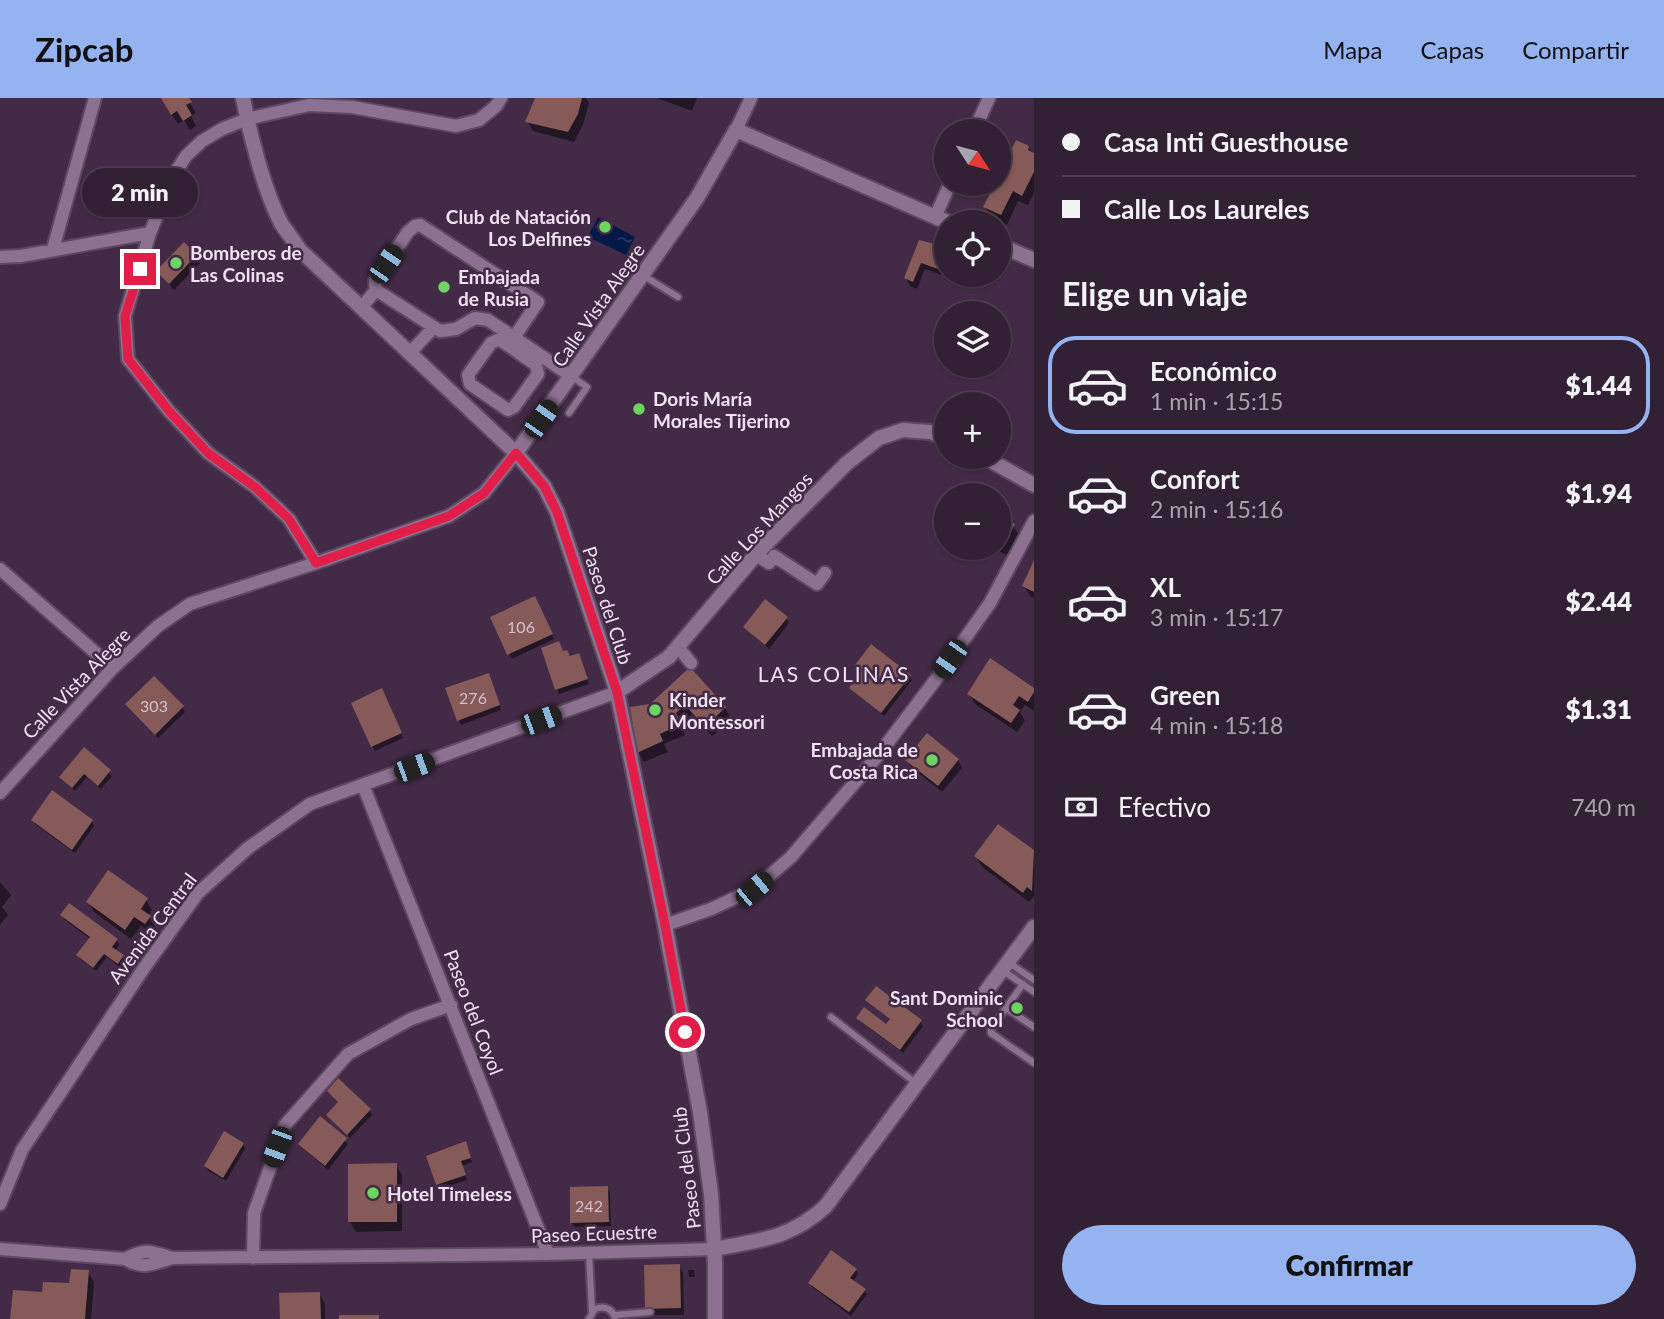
<!DOCTYPE html>
<html lang="es">
<head>
<meta charset="utf-8">
<style>
  :root { --surface:#322035; --page:#3a283d; --text:#f1f3f6; --muted:#a8a3ad; --line:#4d3e50; --accent:#95b2f1 }
  body { margin:0; font-family:Lato,sans-serif; background:var(--page); color:var(--text); height:100vh; display:flex; flex-direction:column; font-size:26px; white-space:nowrap }
  * { box-sizing:border-box; margin:0 }
  p { font-size:23px; color:var(--muted) }
  .icon { flex:none; width:38px; height:38px; fill:none; stroke:currentColor; stroke-width:2; stroke-linecap:round; stroke-linejoin:round }
  .map { position:relative; flex:1; overflow:hidden }
  .panel { display:flex; flex-direction:column; background:var(--surface); width:630px }
  .panel>* { flex:none }
  .banner { display:grid; align-content:center; height:154px; padding:0 28px; background:var(--surface) }
  .needle { width:46px; rotate:126deg }
  .controls { position:absolute; left:934px; top:21px; display:grid; gap:14px }
  .controls a { display:grid; place-items:center; width:77px; height:77px; border-radius:50%; background:var(--surface); box-shadow:0 2px 5px #0004,0 0 0 2px var(--line); font-size:35px }
  .end { position:absolute; width:32px; height:32px; margin:-16px; border:9px solid #e11d48; background:#fff; box-shadow:0 0 0 4px #fff }
  .from { border-radius:50% }
  .bubble { position:absolute; height:49px; border-radius:24px; background:var(--surface); box-shadow:0 2px 5px #0004,0 0 0 2px var(--line); font-size:23px; font-weight:800; line-height:49px; text-align:center }
  .car { position:absolute; width:21px; height:42px; margin:-21px -10px; border-radius:9px; box-shadow:0 0 5px 2px #0007; background:linear-gradient(#222 24%,#8ab4d8 0 40%,#222 0 76%,#8ab4d8 0 86%,#222 0) }
  .banner b { display:flex; align-items:center; gap:24px; height:66px; font-size:26px }
  .banner b+b { border-top:2px solid var(--line) }
  .banner i { width:18px; height:18px; background:var(--text) }
  ul { padding:0; list-style:none }
  li { display:flex; align-items:center; gap:21px; height:98px; margin:0 14px 10px; padding:0 14px; border:4px solid transparent; border-radius:28px }
  li div { flex:1 }
  li b { display:block; font-size:26px }
  li em { font-style:normal; font-weight:800 }
  li.selected { border-color:var(--accent) }
  li>.icon { width:63px; height:63px; stroke-width:1.5 }
  h2 { padding:0 28px; font-size:32px; line-height:84px }
  .pay { display:flex; align-items:center; gap:18px; height:77px; padding:0 28px; font-size:26px }
  .pay p { margin-inline-start:auto }
  .cta { display:flex; gap:14px; margin-top:auto; padding:14px 28px }
  .cta a { flex:1; height:80px; border-radius:42px; background:var(--accent); color:#111; font-size:28px; font-weight:800; line-height:80px; text-align:center }
  header { display:flex; align-items:center; gap:42px; box-sizing:border-box; height:98px; padding:0 35px; background:var(--accent); color:#111 }
  header strong { font-size:33px }
  nav { display:flex; gap:38px; margin-inline-start:auto; font-size:24px }
  main { display:flex; flex:1; min-height:0 }
  .map>svg:first-child { display:block }
  .water { fill:url(#water-ripples) }
  .shadow { fill:#0007 }
  .building { fill:#855a58 }
  .lines { fill:none; stroke-linecap:round; stroke-linejoin:round }
  .service-casing { stroke:#5d4960; stroke-width:10 }
  .minor-casing { stroke:#5d4960; stroke-width:16 }
  .tertiary-casing { stroke:#5d4960; stroke-width:18 }
  .service { stroke:#8c7190; stroke-width:6 }
  .minor { stroke:#8c7190; stroke-width:12 }
  .tertiary { stroke:#8c7190; stroke-width:14 }
  .route { stroke:#e11d48; stroke-width:9 }
  .poi-dot { fill:#6dd361; stroke:#432b47; stroke-width:2.5 }
  .labels { text-anchor:middle; dominant-baseline:central; stroke-width:5; stroke-linejoin:round; paint-order:stroke }
  .number-label { font-size:16px; fill:#d5bfcc }
  .poi-label { font-size:19px; font-weight:bold; fill:#f0e1f3; stroke:#432b47; text-anchor:start }
  .street-label { font-size:19px; fill:#f0e1f3; stroke:#432b47 }
  .neighbourhood-label { font-size:21px; letter-spacing:2px; fill:#f0e1f3; stroke:#432b47 }
</style>
</head>
<body>
<header>
<strong>Zipcab</strong>
<nav><a>Mapa</a><a>Capas</a><a>Compartir</a></nav>
</header>
<main>
<div class="map">
<svg width="1034" height="1221" viewBox="0 0 1034 1221">
  <defs>
    <pattern id="water-ripples" width="26" height="14" patternUnits="userSpaceOnUse" patternTransform="scale(1.75)"><rect width="26" height="14" fill="#021847"/><path d="M2 4q2-2 4 0t4 0M15 11q2-2 4 0t4 0" fill="none" stroke="#273962"/></pattern>
  </defs>
  <rect width="100%" height="100%" fill="#432b47"/>
  <path class="water" d="M598,119L635,139L626,157L588,139Z"/>
  <path class="shadow" d="M162,0H187L196,15L191,18L196,28L190,32L184,22L178,26Z
    M537,0H586L589,5L583,27L574,44L533,33L527,23Z
    M657,0H697L692,13Z
    M1028,49L1034,57V95L1028,107L1018,103L1007,127L991,119L985,109L997,86H999Z
    M920,144L947,151V177H962L959,183L925,171L917,191L910,188L906,180Z
    M196,158L200,165L174,192L158,173Z
    M999,421L1013,428L1019,438L1009,458L992,450H999Z
    M1034,466V500L1030,498L1024,488Z
    M537,504L554,541L512,561L492,520Z
    M786,520L789,525L769,551L745,529Z
    M543,551L581,561L589,586L559,596Z
    M857,567L909,578L912,582L884,618L851,590L863,575Z
    M690,572L725,610L731,621L712,638L692,616L681,626L685,637L664,646L668,654L644,664L638,654L632,611L650,608Z
    M491,581L501,612L461,627L459,622Z
    M1034,592V613L1025,607L1020,614L1025,623L1017,634L975,606L969,596Z
    M384,597L403,640L375,653L354,606Z
    M127,607L182,609L185,614L158,640Z
    M84,652L112,678L101,691L87,679L75,693L61,679Z
    M907,662H958L962,670L942,694L911,669Z
    M33,722L92,723L94,728L75,755L35,726Z
    M998,728L1034,754V798L1029,804L982,769L976,759Z
    M0,784L11,797L2,809L8,817L0,827Z
    M146,802L152,812L148,818L155,829L151,835L141,828L131,841L94,814L88,804Z
    M62,817L117,842L119,847L115,853L126,863L121,870L107,859L96,873L81,862L78,857L90,841L65,822Z
    M867,902L920,923L923,928L903,955L861,924L858,920L886,928L891,922Z
    M370,1012L372,1017L350,1040L328,1017Z
    M321,1021L348,1046L328,1072L300,1047Z
    M243,1046L245,1051L226,1083L208,1073L206,1068Z
    M467,1050L472,1064L462,1068L467,1082L440,1091L428,1059Z
    M396,1067L402,1077V1133L356,1134L350,1124Z
    M607,1090L610,1094L611,1128L575,1129L572,1125Z
    M679,1168L683,1175L684,1217H651L646,1210Z
    M688,1172H694L695,1179H689Z
    M856,1172L858,1176L853,1184L867,1196L851,1218L812,1189L810,1185Z
    M88,1174L94,1184L91,1221H12L44,1196L71,1187Z
    M319,1195L325,1206V1221H282Z"/>
  <path class="building" d="M161,0H189L192,4L186,7L192,17L183,23L177,13L171,17Z
    M535,0H582L578,16L568,34L525,24Z
    M1016,42L1029,48L1028,52L1034,55V74L1022,98L1013,93L1001,117L983,109L995,86H999V76Z
    M919,142L947,149V174L921,165L913,184L904,180Z
    M184,144L197,157L169,186L156,173Z
    M974,384L992,394L991,397H967Z
    M999,419L1015,426L1003,449L999,447Z
    M1034,462V494L1022,488Z
    M535,498L553,536L507,557L490,519Z
    M765,501L788,519L765,547L743,529Z
    M559,543L563,553L567,552L570,558L579,555L588,581L555,592L541,550Z
    M871,546L911,577L881,615L849,590L862,573L855,567Z
    M990,560L1034,590V594L1028,604L1019,598L1013,607L1020,612L1011,625L967,596Z
    M690,569L726,609L705,629L685,607L676,615L681,626L660,636L663,643L637,655L630,609L650,606Z
    M489,575L500,607L457,623L445,590Z
    M154,578L184,608L155,637L125,606Z
    M382,590L402,635L371,649L351,605Z
    M927,635L959,661L938,688L905,662Z
    M84,649L111,672L98,688L84,676L72,690L59,679Z
    M52,692L93,722L72,752L31,722Z
    M998,726L1034,752L1032,793L1027,789L1023,795L974,758Z
    M108,772L148,800L141,811L151,818L145,826L134,819L125,832L86,804Z
    M69,805L118,841L112,849L124,857L118,866L104,856L93,870L76,857L90,839L60,817Z
    M876,888L922,922L900,952L856,920L864,909L886,926L890,921L865,902Z
    M338,980L371,1011L347,1037L326,1017L338,1004L327,993Z
    M320,1018L347,1040L325,1068L298,1046Z
    M224,1033L244,1045L223,1080L204,1068Z
    M466,1043L471,1060L461,1063L466,1077L436,1087L426,1058Z
    M397,1065V1124H348V1066Z
    M608,1088L609,1124L570,1125V1089Z
    M831,1152L857,1171L850,1180L866,1191L849,1214L808,1185Z
    M680,1166L681,1210L645,1211L644,1167Z
    M71,1171L89,1172L85,1221H10L13,1192L42,1194L43,1184L69,1185Z
    M320,1194L321,1221H280L279,1195Z
    M339,1217H379V1221H339Z"/>
  <g class="lines">
    <defs>
      <path id="service" d="M644,178L678,199
        M569,315L587,289L571,278
        M1008,864L1034,882
        M1002,872L1034,894
        M1023,886L991,931V935L1034,965
        M1006,910L1034,929
        M831,919L917,986
        M589,1155L592,1214
        M615,1217L650,1214
        M589,1221L595,1211C605,1207 613,1211 615,1221"/>
      <path id="minor" d="M736,32L751,0
        M974,33L989,0
        M935,119L950,86
        M53,151L95,0
        M0,159L21,158L150,135
        M376,192L440,233L456,231L475,220L488,222L571,278
        M361,210L376,192L375,182L408,134L415,128L420,127L538,204L509,247
        M497,242L502,243L536,267L538,276L514,309L508,312L470,286L468,277L491,245Z
        M409,256L434,229
        M756,457L769,465L774,458L817,486L825,475
        M316,465L289,421L255,389L208,355L169,313L128,261L125,218L150,135L173,78L186,58L202,43L222,31L247,21L309,7L352,9L456,28L479,22L496,8L501,0
        M0,471L113,570
        M678,549L691,565
        M363,687L548,1156
        M0,695L113,570L158,528L190,506L316,465L449,418L484,395L516,355
        M665,827L711,811L754,791L791,759L876,660L937,580L990,505L1034,423
        M0,1106L22,1052L144,870L198,795L248,750L310,706L617,594
        M0,1151L125,1161C144,1172 152,1166 172,1160L548,1156L715,1151
        M253,1160L254,1115L285,1027L348,956L411,921L451,907
        M125,1161C145,1150 151,1153 172,1160"/>
      <path id="tertiary" d="M243,0C250,37 264,92 281,125C287,134 294,143 300,152L516,355L544,388L557,414L617,594L665,827L700,1014L711,1096L715,1166V1221
        M999,147L1034,162
        M516,355L697,100L736,32L947,124
        M984,359L1034,387
        M617,594L669,559L759,453L847,365L879,340L903,332L930,334L947,340
        M715,1151C760,1142 789,1141 825,1109L1034,829"/>
    </defs>
    <use href="#service" class="service-casing"/>
    <use href="#minor" class="minor-casing"/>
    <use href="#tertiary" class="tertiary-casing"/>
    <use href="#service" class="service"/>
    <use href="#minor" class="minor"/>
    <use href="#tertiary" class="tertiary"/>
  </g>
  <g class="lines">
    <path class="route" d="M140,171L125,218L128,261L169,313L208,355L255,389L289,421L316,465L449,418L484,395L516,355L544,388L557,414L617,594L665,827L685,934"/>
  </g>
  <g class="poi-dot">
    <circle cx="605" cy="129" r="7"/>
    <circle cx="176" cy="165" r="7"/>
    <circle cx="444" cy="189" r="7"/>
    <circle cx="639" cy="311" r="7"/>
    <circle cx="655" cy="612" r="7"/>
    <circle cx="932" cy="662" r="7"/>
    <circle cx="1017" cy="910" r="7"/>
    <circle cx="373" cy="1095" r="7"/>
  </g>
  <g class="labels">
    <g class="number-label">
      <text x="521" y="528">106</text>
      <text x="473" y="599">276</text>
      <text x="154" y="607">303</text>
      <text x="589" y="1107">242</text>
    </g>
    <g class="poi-label">
      <text x="591" y="118" text-anchor="end">Club de Natación<tspan x="591" dy="22">Los Delfines</tspan></text>
      <text x="190" y="154">Bomberos de<tspan x="190" dy="22">Las Colinas</tspan></text>
      <text x="458" y="178">Embajada<tspan x="458" dy="22">de Rusia</tspan></text>
      <text x="653" y="300">Doris María<tspan x="653" dy="22">Morales Tijerino</tspan></text>
      <text x="669" y="601">Kinder<tspan x="669" dy="22">Montessori</tspan></text>
      <text x="918" y="651" text-anchor="end">Embajada de<tspan x="918" dy="22">Costa Rica</tspan></text>
      <text x="1003" y="899" text-anchor="end">Sant Dominic<tspan x="1003" dy="22">School</tspan></text>
      <text x="387" y="1095">Hotel Timeless</text>
    </g>
    <g class="street-label">
      <text transform="translate(598 207) rotate(-55)">Calle Vista Alegre</text>
      <text transform="translate(759 430) rotate(-47)">Calle Los Mangos</text>
      <text transform="translate(608 507) rotate(72)">Paseo del Club</text>
      <text transform="translate(76 585) rotate(-46)">Calle Vista Alegre</text>
      <text transform="translate(152 830) rotate(-53)">Avenida Central</text>
      <text transform="translate(474 914) rotate(69)">Paseo del Coyol</text>
      <text transform="translate(686 1070) rotate(-97)">Paseo del Club</text>
      <text transform="translate(594 1135) rotate(-2)">Paseo Ecuestre</text>
    </g>
    <g class="neighbourhood-label">
      <text x="834" y="575">LAS COLINAS</text>
    </g>
  </g>
</svg>
<div class="controls">
<a><svg class="needle" viewBox="-14 -14 28 28"><path d="M0-13l5 13h-10z" fill="#e53935"/><path d="M0 13l5-13h-10z" fill="#a8a3ad"/></svg></a>
<a><svg class="icon" aria-label="locate" viewBox="0 0 24 24"><circle cx="12" cy="12" r="6"/><path d="M12 2v4M12 18v4M2 12h4M18 12h4"/></svg></a>
<a><svg class="icon" aria-label="layers" viewBox="0 0 24 24"><path d="M12 4l9 5-9 5-9-5zM3 14l9 5 9-5"/></svg></a>
<a>+</a>
<a>−</a>
</div>
<i class="end from" style="left:685px;top:934px"></i>
<i class="end" style="left:140px;top:171px"></i>
<div class="bubble" style="left:82px;top:70px;width:116px">2 min</div>
<i class="car" style="left:386px;top:166px;rotate:34deg"></i>
<i class="car" style="left:541px;top:321px;rotate:35deg"></i>
<i class="car" style="left:950px;top:561px;rotate:215deg"></i>
<i class="car" style="left:541px;top:622px;rotate:70deg"></i>
<i class="car" style="left:414px;top:669px;rotate:70deg"></i>
<i class="car" style="left:754px;top:791px;rotate:50deg"></i>
<i class="car" style="left:277px;top:1049px;rotate:200deg"></i>
</div>
<section class="panel">
<div class="banner">
<b><i class="from"></i>Casa Inti Guesthouse</b>
<b><i></i>Calle Los Laureles</b>
</div>
<h2>Elige un viaje</h2>
<ul>
<li class="selected"><svg class="icon" aria-label="car" viewBox="0 0 24 24"><path d="M5 17H2v-5l4-1 3-4h7l3 4 3 1v5h-3M9 17h6M6 11h13"/><circle cx="7" cy="17" r="2"/><circle cx="17" cy="17" r="2"/></svg><div><b>Económico</b><p>1 min · 15:15</p></div><em>$1.44</em></li>
<li><svg class="icon" aria-label="car" viewBox="0 0 24 24"><path d="M5 17H2v-5l4-1 3-4h7l3 4 3 1v5h-3M9 17h6M6 11h13"/><circle cx="7" cy="17" r="2"/><circle cx="17" cy="17" r="2"/></svg><div><b>Confort</b><p>2 min · 15:16</p></div><em>$1.94</em></li>
<li><svg class="icon" aria-label="car" viewBox="0 0 24 24"><path d="M5 17H2v-5l4-1 3-4h7l3 4 3 1v5h-3M9 17h6M6 11h13"/><circle cx="7" cy="17" r="2"/><circle cx="17" cy="17" r="2"/></svg><div><b>XL</b><p>3 min · 15:17</p></div><em>$2.44</em></li>
<li><svg class="icon" aria-label="car" viewBox="0 0 24 24"><path d="M5 17H2v-5l4-1 3-4h7l3 4 3 1v5h-3M9 17h6M6 11h13"/><circle cx="7" cy="17" r="2"/><circle cx="17" cy="17" r="2"/></svg><div><b>Green</b><p>4 min · 15:18</p></div><em>$1.31</em></li>
</ul>
<div class="pay"><svg class="icon" aria-label="cash" viewBox="0 0 24 24"><path d="M3 7h18v10H3z"/><circle cx="12" cy="12" r="2"/></svg>Efectivo<p>740 m</p></div>
<div class="cta"><a>Confirmar</a></div>
</section>
</main>
</body>
</html>
